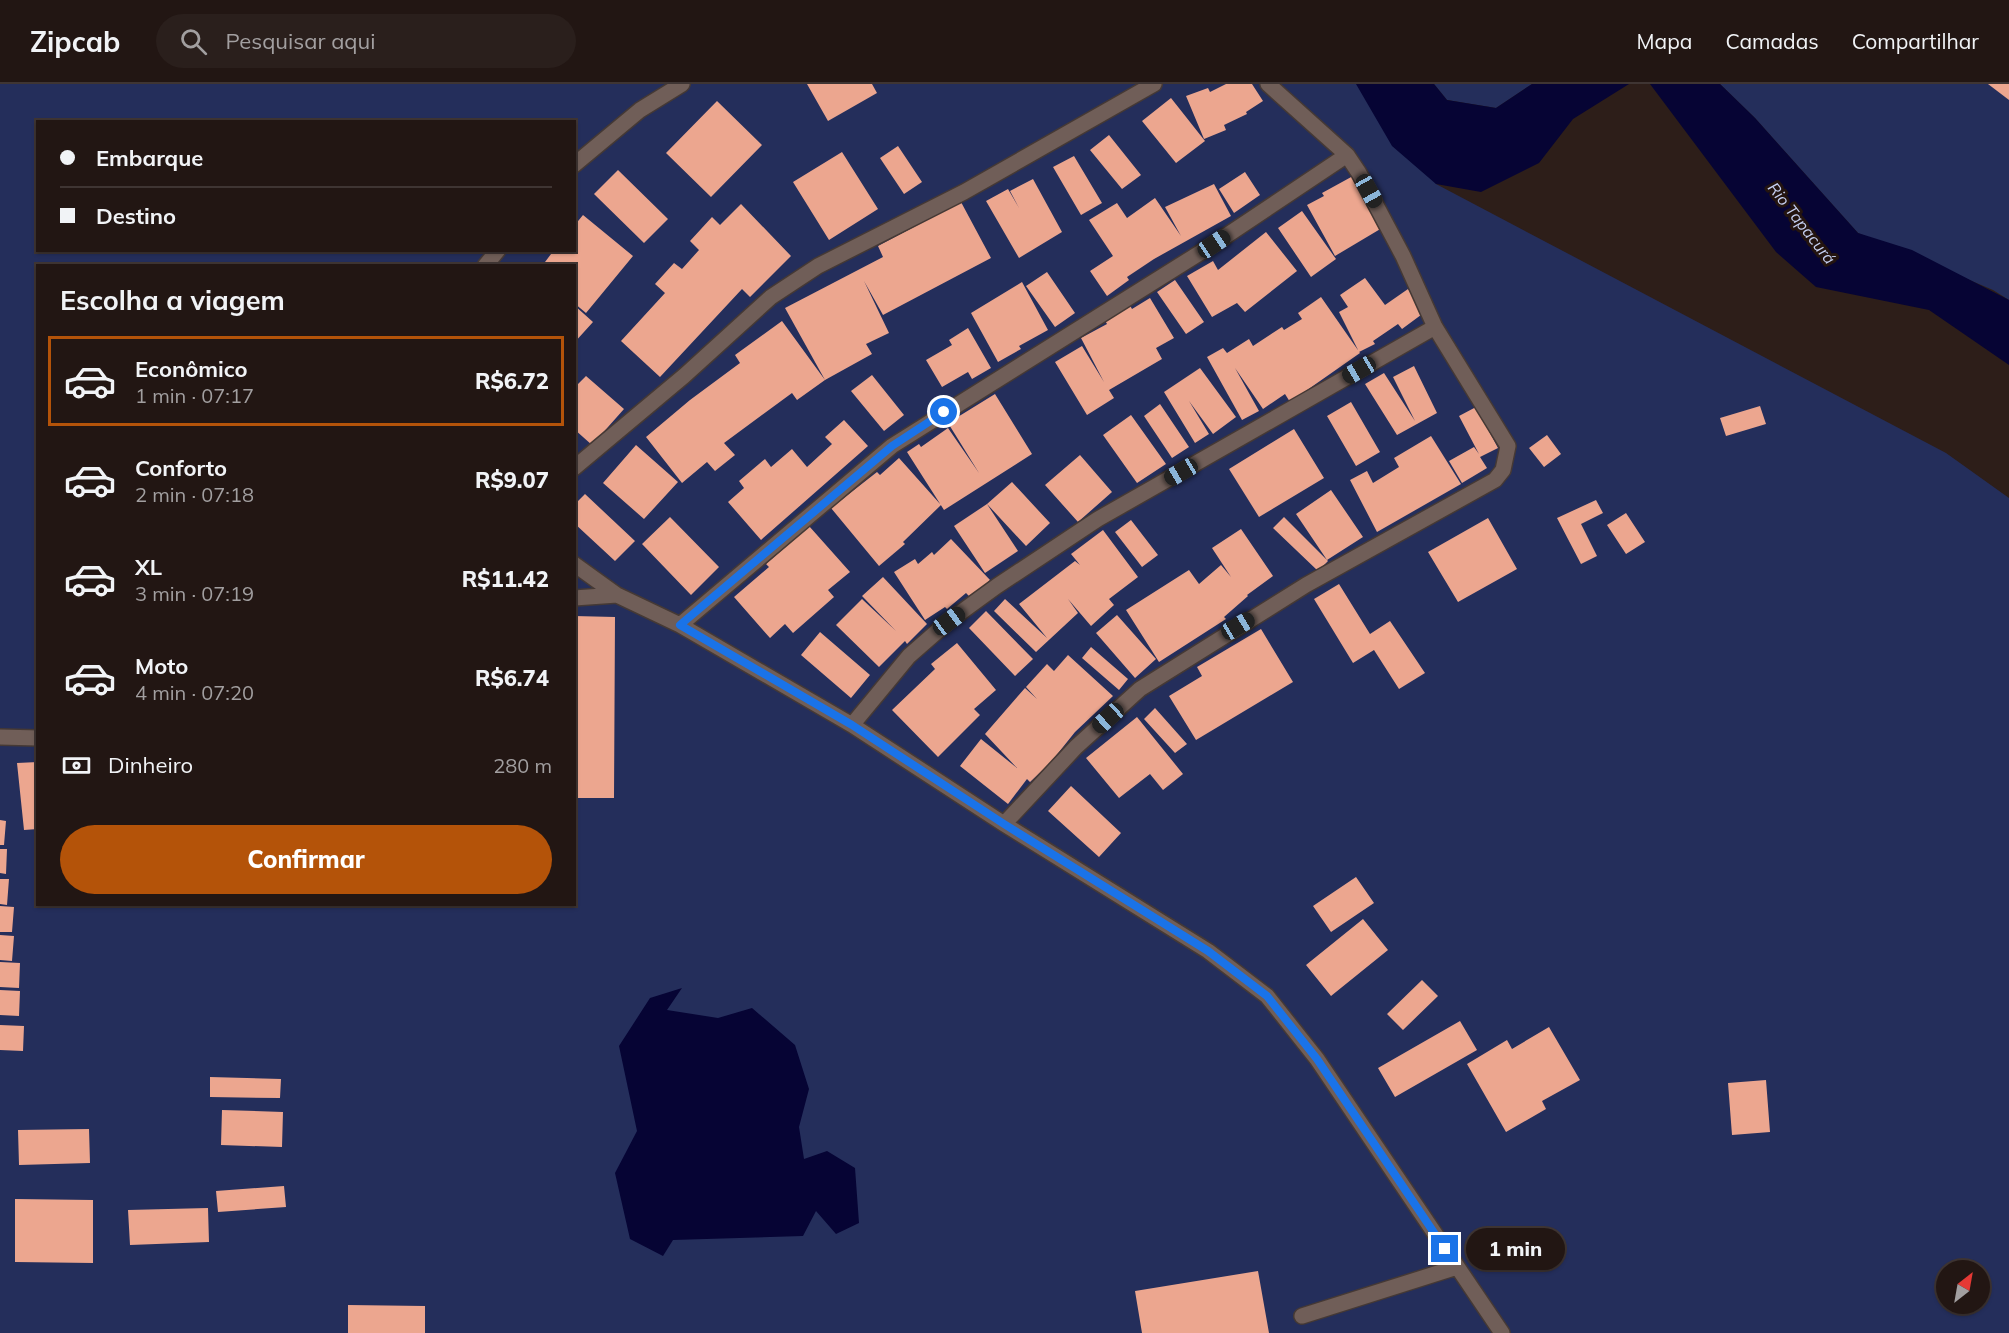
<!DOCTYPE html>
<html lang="pt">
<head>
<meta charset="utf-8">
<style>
  :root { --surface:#221613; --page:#2a1f1c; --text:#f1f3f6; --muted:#a29fa0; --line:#3f3533; --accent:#b45309 }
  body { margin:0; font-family:Mulish,sans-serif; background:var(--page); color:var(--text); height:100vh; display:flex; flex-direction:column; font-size:22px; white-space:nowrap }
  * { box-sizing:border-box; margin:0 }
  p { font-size:20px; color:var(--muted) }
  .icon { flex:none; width:33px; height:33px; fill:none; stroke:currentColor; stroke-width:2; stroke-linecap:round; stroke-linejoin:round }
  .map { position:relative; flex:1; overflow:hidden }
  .sheet { position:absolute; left:36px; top:180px; width:540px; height:642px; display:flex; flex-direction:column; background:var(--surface); border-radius:0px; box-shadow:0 2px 4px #0004,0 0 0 2px var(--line) }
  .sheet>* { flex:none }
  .banner { position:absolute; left:36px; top:36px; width:540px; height:132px; border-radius:0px; box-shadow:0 2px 4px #0004,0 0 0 2px var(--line); display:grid; align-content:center; height:132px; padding:0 24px; background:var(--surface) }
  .needle { width:39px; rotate:31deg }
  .tools { position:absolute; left:1936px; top:1176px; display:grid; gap:12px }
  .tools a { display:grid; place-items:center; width:54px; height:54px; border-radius:50%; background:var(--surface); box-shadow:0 2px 4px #0004,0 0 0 2px var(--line); font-size:30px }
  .end { position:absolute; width:27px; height:27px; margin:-14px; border:8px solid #1a73e8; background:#fff; box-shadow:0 0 0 3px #fff }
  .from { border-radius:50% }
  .bubble { position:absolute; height:42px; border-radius:21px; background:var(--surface); box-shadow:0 2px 4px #0004,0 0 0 2px var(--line); font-size:20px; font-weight:800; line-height:42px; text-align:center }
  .car { position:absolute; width:18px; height:36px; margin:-18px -9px; border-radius:8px; box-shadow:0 0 4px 2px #0007; background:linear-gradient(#222 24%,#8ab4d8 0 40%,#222 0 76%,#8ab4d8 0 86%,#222 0) }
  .banner b { display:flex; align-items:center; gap:21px; height:57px; font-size:22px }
  .banner b+b { border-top:2px solid var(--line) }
  .banner i { width:15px; height:15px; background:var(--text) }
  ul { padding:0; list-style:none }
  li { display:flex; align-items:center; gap:18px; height:90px; margin:0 12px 9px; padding:0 12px; border:3px solid transparent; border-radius:0px }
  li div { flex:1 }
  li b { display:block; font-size:22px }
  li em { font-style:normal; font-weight:800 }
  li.current { border-color:var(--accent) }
  li>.icon { width:54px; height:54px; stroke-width:1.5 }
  h2 { padding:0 24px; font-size:27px; line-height:72px }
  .pay { display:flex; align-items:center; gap:15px; height:66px; padding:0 24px; font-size:22px }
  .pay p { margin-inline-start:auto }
  .button { display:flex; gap:12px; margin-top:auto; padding:12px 24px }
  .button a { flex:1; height:69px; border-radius:36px; background:var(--accent); color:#fff; font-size:24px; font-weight:800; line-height:69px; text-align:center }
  header { display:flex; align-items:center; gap:36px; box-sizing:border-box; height:84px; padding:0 30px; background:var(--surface); border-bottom:2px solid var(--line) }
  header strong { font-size:28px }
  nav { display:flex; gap:33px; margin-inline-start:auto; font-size:21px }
  .search { width:420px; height:54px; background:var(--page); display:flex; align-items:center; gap:15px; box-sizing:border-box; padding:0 21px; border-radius:33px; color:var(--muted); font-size:22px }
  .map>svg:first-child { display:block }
  .green { fill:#242e5b; fill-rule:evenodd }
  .water { fill:#060434 }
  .building { fill:#eca68f }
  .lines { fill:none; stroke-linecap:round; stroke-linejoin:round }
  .street-casing { stroke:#453935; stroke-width:18 }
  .street { stroke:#705e58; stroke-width:15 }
  .route { stroke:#1a73e8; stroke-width:8 }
  .labels { text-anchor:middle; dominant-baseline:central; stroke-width:6; stroke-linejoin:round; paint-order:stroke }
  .water-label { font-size:16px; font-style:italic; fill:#c6d0f2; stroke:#231410 }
</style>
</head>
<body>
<header>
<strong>Zipcab</strong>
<div class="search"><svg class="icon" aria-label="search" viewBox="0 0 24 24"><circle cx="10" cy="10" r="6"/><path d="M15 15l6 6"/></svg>Pesquisar aqui</div>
<nav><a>Mapa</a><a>Camadas</a><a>Compartilhar</a></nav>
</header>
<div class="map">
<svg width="2009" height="1249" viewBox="0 0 2009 1249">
  <rect width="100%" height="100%" fill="#2d1e19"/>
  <path class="green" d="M0,0H1385L1436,100L1946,369L2009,414V1249H0ZM38,38H574V166H38ZM38,182H574V820H38ZM1947,1186H1980V1220H1947Z
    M1434,0H1532L1496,24L1447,16Z
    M1720,0H2009V216L1993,206L1858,149L1755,34Z"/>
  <path class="water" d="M1356,0H1434L1447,16L1496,24L1532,0H1629L1573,35L1539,79L1481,108L1436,100L1392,62Z
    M1650,0H1720L1755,34L1858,149L1912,166L2009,216V281L1929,226L1816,203L1776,168Z
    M682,904L667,926L718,934L752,924L795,961L809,1005L799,1043L804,1075L827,1067L855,1084L859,1139L836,1150L816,1127L803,1152L673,1156L663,1172L630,1155L615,1089L637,1047L619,962L650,914Z"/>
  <path class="building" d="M807,0H872L877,9L828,37Z
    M1226,0H1252L1263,17L1246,28L1247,30L1224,41L1226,46L1204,55L1186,12L1208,4L1210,8Z
    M1988,0H2009V16Z
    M1171,14L1205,57L1176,79L1142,37Z
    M717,17L762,61L711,113L666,69Z
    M1109,51L1141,91L1122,105L1090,66Z
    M898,62L922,98L904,110L880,74Z
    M842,68L878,125L829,156L793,98Z
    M1074,72L1102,119L1081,131L1053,83Z
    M618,86L668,135L644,159L594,110Z
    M1245,88L1260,111L1234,129L1219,105Z
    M1353,92L1382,144L1335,172L1307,121L1324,112L1322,109Z
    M1033,95L1062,148L1019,174L986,117L1008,105L1019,124L1010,107Z
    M1214,100L1231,132L1154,175L1127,193L1129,196L1107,212L1090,187L1113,172L1089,136L1117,119L1127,134L1155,114L1181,152L1165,123Z
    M961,118L991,174L883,231L864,197L889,249L866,260L872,270L825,296L785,224L883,173L878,162Z
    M741,120L791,172L750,213L742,205L660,293L621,257L665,209L655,200L674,179L682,185L699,166L690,157L712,133L720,141Z
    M1302,127L1336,175L1311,193L1278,144Z
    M583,131L633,172L586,229L574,219V182H542L554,166H574V142Z
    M1266,148L1297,187L1245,228L1237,219L1212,233L1187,192L1213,177L1218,186Z
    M1047,188L1075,229L1055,243L1026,202Z
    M1365,194L1385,221L1408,205L1425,228L1402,245L1398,240L1373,257L1375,260L1359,268L1339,228L1348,223L1340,211Z
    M1175,196L1204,238L1186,250L1157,208Z
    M1022,198L1048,246L1019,262L1021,265L998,278L971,229Z
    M1321,213L1360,269L1290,318L1285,310L1263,325L1235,284L1259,327L1242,336L1207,273L1223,264L1227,269L1249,255L1253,262L1282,243L1284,246L1302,235L1298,229Z
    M1150,214L1174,254L1156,264L1162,275L1109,306L1114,314L1087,331L1055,278L1082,262L1104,298L1081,254L1107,240L1103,233L1128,218L1132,225Z
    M574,221L593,238L574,259Z
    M782,237L825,296L797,316L792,309L724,359L735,371L715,387L707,378L682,399L646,353L690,316L740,279L735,271Z
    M968,244L991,284L972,295L968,288L942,303L926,276L952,261L949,256Z
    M1414,282L1437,329L1397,351L1365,300L1384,289L1415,337L1393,293Z
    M1200,284L1236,333L1213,350L1189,317L1209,350L1195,359L1164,308Z
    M872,291L904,331L884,347L851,307Z
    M586,292L624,325L592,361L574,345V304Z
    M995,310L1032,370L944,426L907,368L919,360L921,363L948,344L979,389L948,339Z
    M1351,318L1380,368L1356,382L1327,332Z
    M1160,320L1189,363L1172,374L1144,332Z
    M1760,322L1766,340L1726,352L1720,334Z
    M1476,323L1498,364L1480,373L1487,384L1462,399L1449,377L1474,363L1479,370L1459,332Z
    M1131,331L1166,380L1137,399L1103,351Z
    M844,336L868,362L761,456L728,418L744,404L739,397L765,375L771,383L792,365L807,383L832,360L825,353Z
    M1294,345L1324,394L1259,433L1229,385Z
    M1547,351L1561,370L1544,383L1529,364Z
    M1431,352L1461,400L1377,448L1350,396L1367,387L1373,399L1399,383L1394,374Z
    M636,361L678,398L644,435L603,399Z
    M1080,371L1112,408L1078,438L1045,401Z
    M899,374L941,421L903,458L905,460L879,482L831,424L877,388L880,391Z
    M1012,398L1050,439L1026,462L987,420L1018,467L985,489L954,442L987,420Z
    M1331,406L1363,453L1327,476L1296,430Z
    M585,410L635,457L615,477L574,439V421Z
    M1596,416L1603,429L1581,440L1597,472L1581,480L1557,434Z
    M1626,429L1645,458L1626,470L1607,441Z
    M670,433L719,483L691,511L642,460Z
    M1284,433L1328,477L1318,487L1273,444Z
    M1488,434L1517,485L1458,518L1428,468Z
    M1131,436L1158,471L1142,483L1115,448Z
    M809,442L850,488L828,506L834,513L793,549L785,540L770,554L734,513L769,483L766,480Z
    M1241,445L1273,492L1247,511L1248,512L1224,533L1226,535L1159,578L1126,526L1189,486L1199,500L1221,481L1231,493L1212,464Z
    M1103,446L1138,493L1109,515L1114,521L1091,542L1068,515L1078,529L1036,568L994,527L1005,515L1047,554L1019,520L1075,477L1080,481L1071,470Z
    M951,455L990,496L971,514L966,509L947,525L945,523L925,536L894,488L915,475L918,480L932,468L934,471Z
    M883,493L927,540L907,560L905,557L879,583L836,541L862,515L896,547L862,512Z
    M1339,500L1370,550L1390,537L1425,589L1399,605L1374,566L1353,579L1314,515Z
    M986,527L1033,575L1015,592L969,544Z
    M1117,531L1156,575L1135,594L1096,549Z
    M574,532L615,533L614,714H574Z
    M1261,545L1293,598L1196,656L1169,612L1202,592L1197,583Z
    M820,548L870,591L851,614L801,571Z
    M957,559L996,606L974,625L980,631L938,673L892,626L935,585L931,580Z
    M1091,563L1128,595L1119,606L1082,574Z
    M1068,571L1113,612L1075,648L1051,678L1030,698L1027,695L1008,720L960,682L981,655L1017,684L985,650L1025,604L1037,615L1026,603L1047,580L1054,587Z
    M1155,624L1187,660L1175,669L1144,635Z
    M1137,633L1183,690L1163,706L1150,690L1119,714L1086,674Z
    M38,678V745L24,746L17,679Z
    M1071,702L1121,749L1099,773L1048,727Z
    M0,736L6,737L4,761H0Z
    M0,765H7L6,790L0,789Z
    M1356,793L1374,819L1331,848L1313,822Z
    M0,795H9L7,821L0,820Z
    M0,822L14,823L12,848H0Z
    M1363,835L1388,866L1331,912L1306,881Z
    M0,851L14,852L12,877L0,876Z
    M0,878L20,879L19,904L0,903Z
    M1422,896L1438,912L1403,946L1387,930Z
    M0,906L20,907L19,932L0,931Z
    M1460,937L1477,966L1395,1013L1378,984Z
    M0,941L24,942L23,967L0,966Z
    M1549,943L1580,996L1542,1017L1546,1025L1506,1048L1467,980L1507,956L1512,965Z
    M210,993L281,995L280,1014L210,1013Z
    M1766,996L1770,1048L1732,1051L1728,999Z
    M222,1026L283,1028L282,1063L221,1061Z
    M89,1045L90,1079L19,1081L18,1046Z
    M284,1102L286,1123L218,1128L216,1107Z
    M15,1115L93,1116V1179L15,1178Z
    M208,1124L209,1158L130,1161L128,1126Z
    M1258,1187L1269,1249H1142L1135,1207Z
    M348,1221L425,1222V1249H348Z"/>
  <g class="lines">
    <defs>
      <path id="street" d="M574,81L640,26L682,0
        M485,182L498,166
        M574,384L684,292L771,213L818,182L964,108L1154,0
        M574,480L617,511L680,541L852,641L1004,740L1208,867L1267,912L1317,975L1502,1249
        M574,514L617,511
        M680,541L892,362L1214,160L1347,71
        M852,641L909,572L949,537L997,502L1098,435L1435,243
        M0,653L38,654
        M1004,740L1076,663L1140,605L1306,501L1495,396L1503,386L1508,362L1435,243L1403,172L1359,89L1347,71L1268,0
        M1302,1232L1457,1183"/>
    </defs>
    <use href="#street" class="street-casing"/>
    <use href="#street" class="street"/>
  </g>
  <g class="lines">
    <path class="route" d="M944,328L892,362L680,541L852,641L1004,740L1208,867L1267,912L1317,975L1445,1165"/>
  </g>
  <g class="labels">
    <g class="water-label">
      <text transform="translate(1802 139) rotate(52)">Rio Tapacurá</text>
    </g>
  </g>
</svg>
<div class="tools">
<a><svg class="needle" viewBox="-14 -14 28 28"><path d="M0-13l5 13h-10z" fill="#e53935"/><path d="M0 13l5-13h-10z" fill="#a29fa0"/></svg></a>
</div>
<i class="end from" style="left:944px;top:328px"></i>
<i class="end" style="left:1445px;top:1165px"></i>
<div class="bubble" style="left:1466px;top:1144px;width:99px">1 min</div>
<i class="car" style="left:1369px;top:107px;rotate:151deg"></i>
<i class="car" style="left:1214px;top:160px;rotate:56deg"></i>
<i class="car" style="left:1359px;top:286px;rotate:240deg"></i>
<i class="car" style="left:1181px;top:388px;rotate:240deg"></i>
<i class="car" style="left:949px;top:537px;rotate:54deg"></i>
<i class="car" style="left:1238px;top:542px;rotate:59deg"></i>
<i class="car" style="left:1108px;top:634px;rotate:228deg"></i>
<div class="banner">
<b><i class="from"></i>Embarque</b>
<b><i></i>Destino</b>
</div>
<section class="sheet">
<h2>Escolha a viagem</h2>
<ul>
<li class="current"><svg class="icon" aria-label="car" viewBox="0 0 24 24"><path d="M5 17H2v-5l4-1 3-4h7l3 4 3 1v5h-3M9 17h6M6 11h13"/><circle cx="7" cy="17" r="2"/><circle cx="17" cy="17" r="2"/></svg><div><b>Econômico</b><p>1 min · 07:17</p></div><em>R$6.72</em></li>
<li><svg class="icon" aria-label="car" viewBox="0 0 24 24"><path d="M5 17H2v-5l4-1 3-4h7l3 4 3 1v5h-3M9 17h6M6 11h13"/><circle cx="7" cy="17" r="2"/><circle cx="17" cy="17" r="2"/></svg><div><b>Conforto</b><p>2 min · 07:18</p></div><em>R$9.07</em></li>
<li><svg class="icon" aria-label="car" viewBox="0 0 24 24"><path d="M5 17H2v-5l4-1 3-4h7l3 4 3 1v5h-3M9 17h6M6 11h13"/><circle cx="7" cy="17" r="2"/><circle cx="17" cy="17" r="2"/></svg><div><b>XL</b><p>3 min · 07:19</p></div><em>R$11.42</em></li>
<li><svg class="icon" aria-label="car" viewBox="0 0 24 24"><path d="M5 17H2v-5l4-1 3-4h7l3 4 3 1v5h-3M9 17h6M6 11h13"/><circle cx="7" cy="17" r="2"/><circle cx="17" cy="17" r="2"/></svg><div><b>Moto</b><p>4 min · 07:20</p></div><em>R$6.74</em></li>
</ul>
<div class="pay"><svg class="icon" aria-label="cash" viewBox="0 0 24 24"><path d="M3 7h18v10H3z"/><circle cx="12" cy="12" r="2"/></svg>Dinheiro<p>280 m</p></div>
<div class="button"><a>Confirmar</a></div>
</section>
</div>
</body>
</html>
